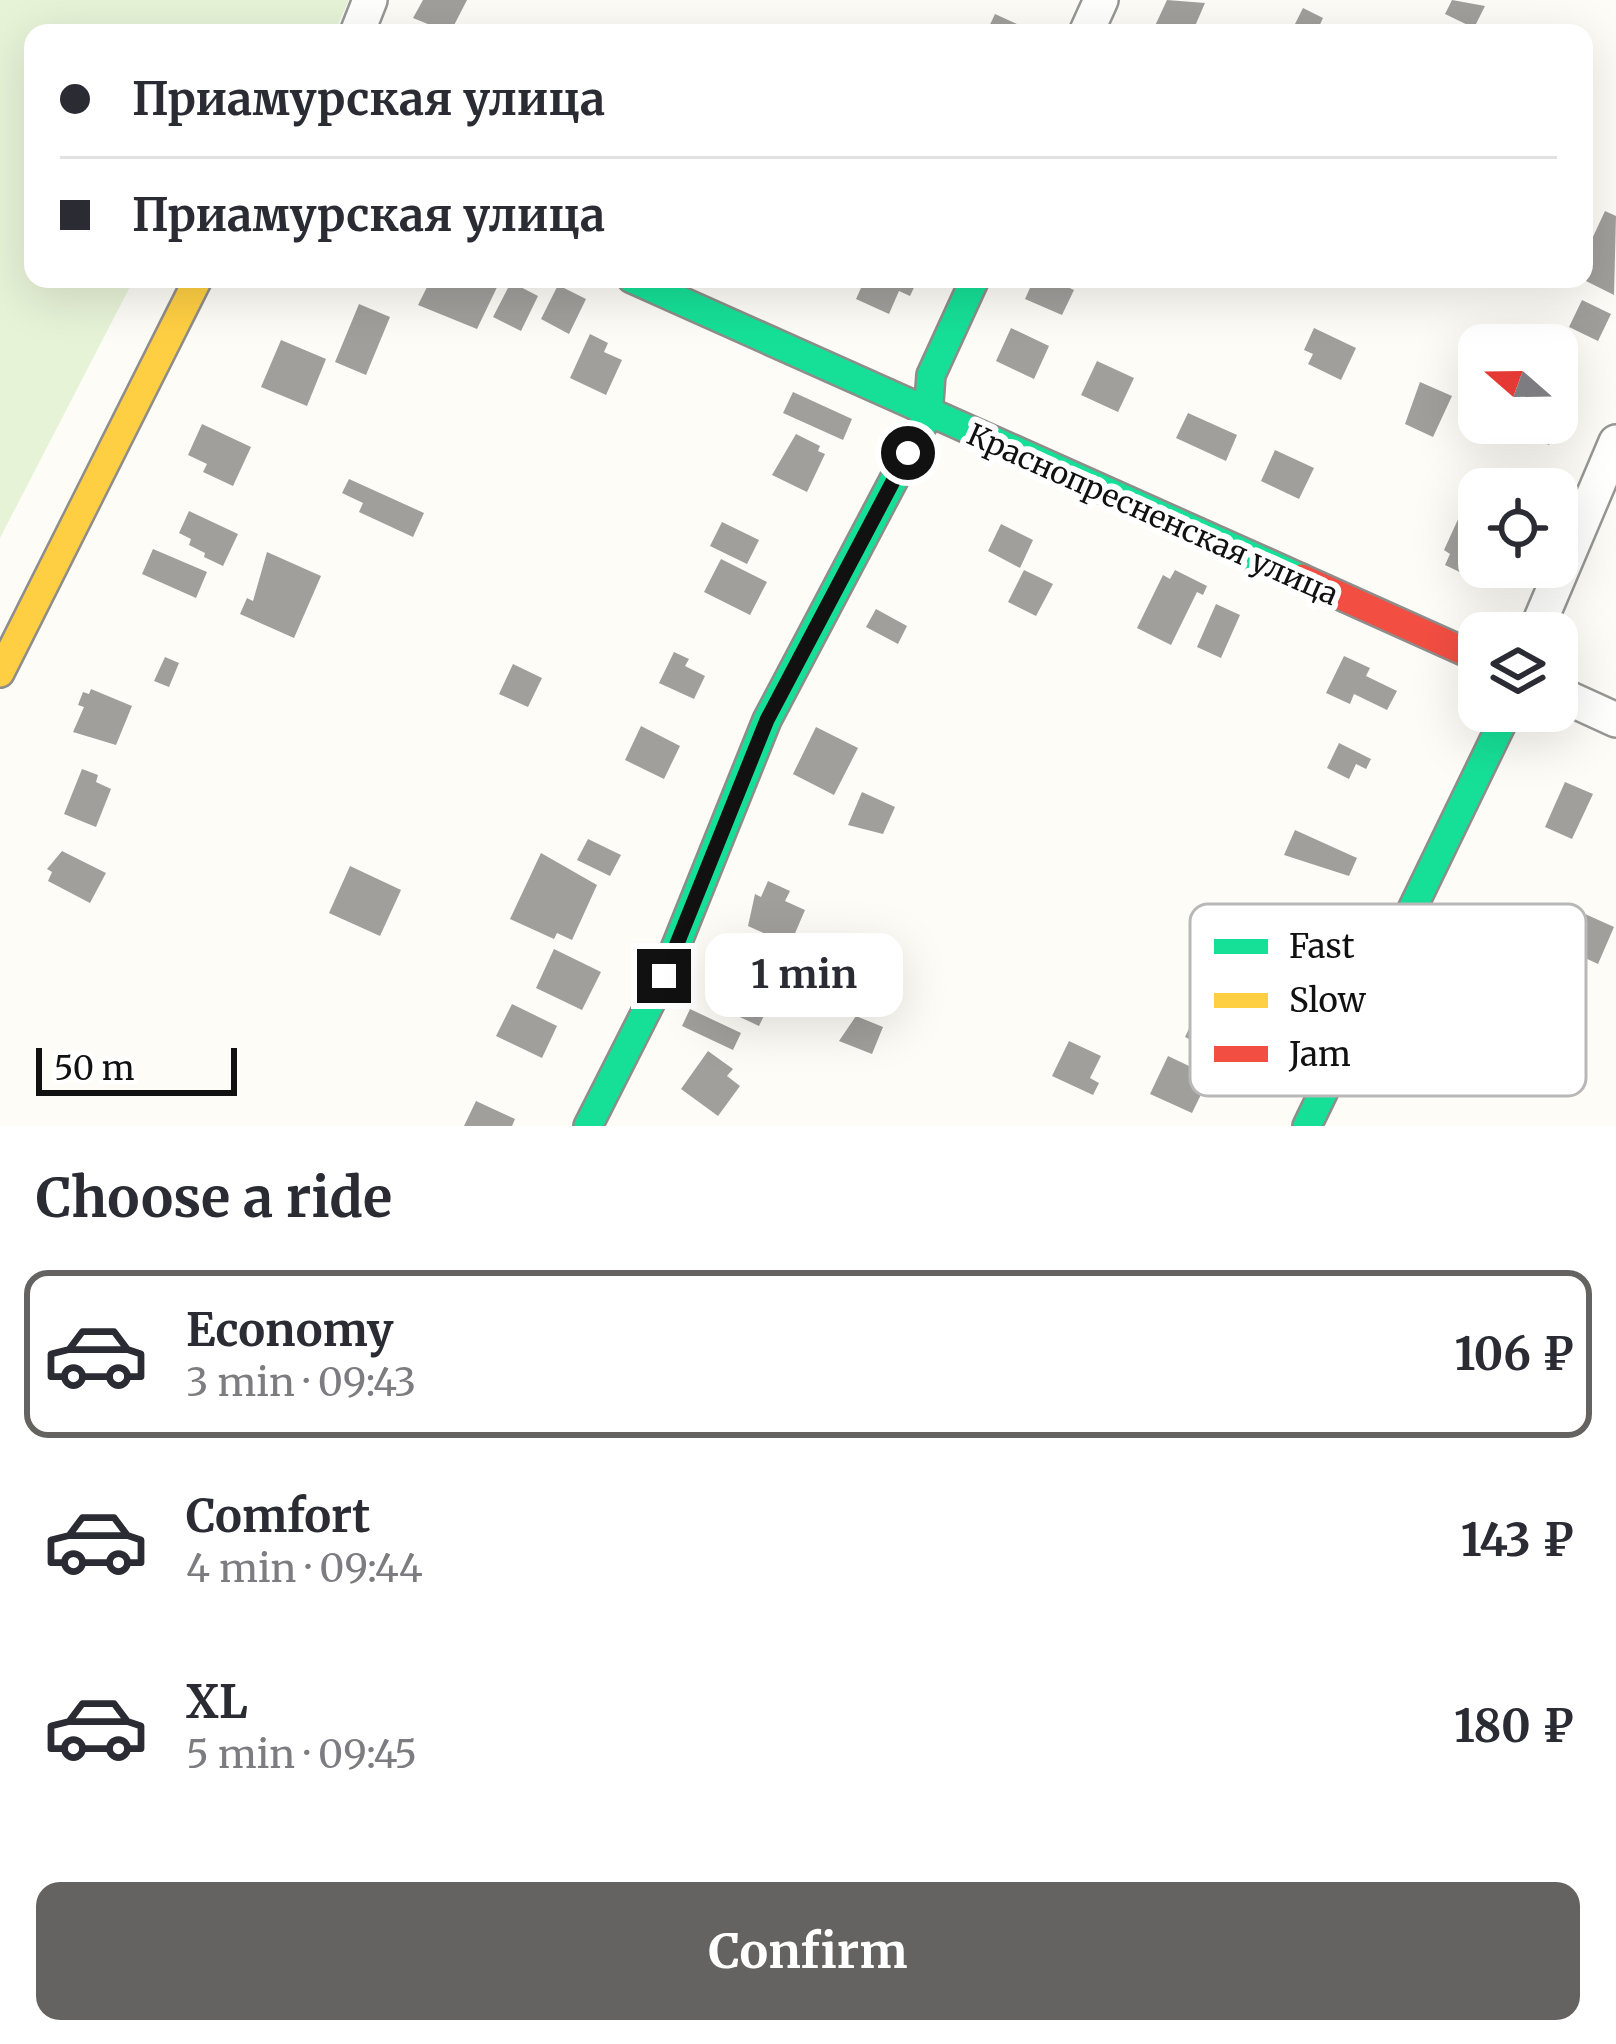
<!DOCTYPE html>
<html lang="en">
<head>
<meta charset="utf-8">
<style>
  :root { --surface:#fff; --page:#f2f2f3; --text:#2b2b33; --muted:#7c7c81; --line:#e1e1e2; --accent:#646362 }
  body { margin:0; font-family:Merriweather,serif; background:var(--page); color:var(--text); height:100vh; display:flex; flex-direction:column; font-size:45px; white-space:nowrap }
  * { box-sizing:border-box; margin:0 }
  p { font-size:39px; color:var(--muted) }
  .icon { flex:none; width:66px; height:66px; fill:none; stroke:currentColor; stroke-width:2; stroke-linecap:round; stroke-linejoin:round }
  .map { position:relative; height:1126px; overflow:hidden }
  .drawer { display:flex; flex-direction:column; background:var(--surface); flex:1 }
  .drawer>* { flex:none }
  .top-card { position:absolute; left:24px; top:24px; width:1569px; height:264px; border-radius:24px; box-shadow:0 12px 48px #0002; display:grid; align-content:center; height:264px; padding:0 36px; background:var(--surface) }
  .needle { width:78px; rotate:290deg }
  .controls { position:absolute; left:1458px; top:324px; display:grid; gap:24px }
  .controls a { display:grid; place-items:center; width:120px; height:120px; border-radius:24px; background:var(--surface); box-shadow:0 12px 48px #0002; font-size:60px }
  .scale { position:absolute; left:36px; bottom:30px; width:201px; box-sizing:border-box; padding-left:12px; border:6px solid #111; border-top:0; font-size:33px; line-height:42px; white-space:nowrap; color:#111; -webkit-text-stroke:9px #fff; paint-order:stroke }
  .end { position:absolute; width:54px; height:54px; margin:-27px; border:15px solid #111; background:#fff; box-shadow:0 0 0 6px #fff }
  .from { border-radius:50% }
  .bubble { position:absolute; height:84px; border-radius:24px; background:var(--surface); box-shadow:0 12px 48px #0002; font-size:39px; font-weight:700; line-height:84px; text-align:center }
  .top-card b { display:flex; align-items:center; gap:42px; height:114px; font-size:45px }
  .top-card b+b { border-top:3px solid var(--line) }
  .top-card i { width:30px; height:30px; background:var(--text) }
  ul { padding:0; list-style:none }
  li { display:flex; align-items:center; gap:36px; height:168px; margin:0 24px 18px; padding:0 12px; border:6px solid transparent; border-radius:24px }
  li div { flex:1 }
  li b { display:block; font-size:45px }
  li em { font-style:normal; font-weight:700 }
  li.on { border-color:var(--accent) }
  li>.icon { width:108px; height:108px; stroke-width:1.5 }
  h2 { padding:0 36px; font-size:54px; line-height:144px }
  .button { display:flex; gap:24px; margin-top:auto; padding:24px 36px }
  .button a { flex:1; height:138px; border-radius:24px; background:var(--accent); color:#fff; font-size:48px; font-weight:700; line-height:138px; text-align:center }
  .map>svg:first-child { display:block }
  .green { fill:#e7f3d7 }
  .building { fill:#a19f9c }
  .lines { fill:none; stroke-linecap:round; stroke-linejoin:round }
  .street-casing { stroke:#979795; stroke-width:38 }
  .fast-casing { stroke:#8e8d8b; stroke-width:32 }
  .slow-casing { stroke:#8e8d8b; stroke-width:32 }
  .jam-casing { stroke:#8e8d8b; stroke-width:32 }
  .street { stroke:#fffffe; stroke-width:33 }
  .fast { stroke:#16e098; stroke-width:27 }
  .slow { stroke:#ffcf43; stroke-width:27 }
  .jam { stroke:#f24e42; stroke-width:27 }
  .route { stroke:#111; stroke-width:15 }
  .labels { text-anchor:middle; dominant-baseline:central; stroke-width:12; stroke-linejoin:round; paint-order:stroke }
  .street-label { font-size:30px; fill:#111; stroke:#fff }
  .key { fill:#fff; stroke:#b8b8b8; stroke-width:3 }
  .key-label { font-size:33px; fill:#111 }
</style>
</head>
<body>
<div class="map">
<svg width="1616" height="1126" viewBox="0 0 1616 1126">
  <rect width="100%" height="100%" fill="#fdfcf7"/>
  <path class="green" d="M0,0H349L334,33H33V279H134L0,538Z"/>
  <path class="building" d="M423,0H467L450,33L413,18Z
    M1167,0L1205,3L1192,33L1154,28Z
    M1452,0L1485,6L1474,28L1445,14Z
    M1303,8L1323,18L1316,33L1293,28Z
    M995,14L1019,25L1016,33H986Z
    M1605,211L1616,216L1614,295L1584,280V256Z
    M431,279H496L500,281L477,329L418,305Z
    M865,279H918L910,296L899,291L889,314L856,299Z
    M1034,279H1050L1074,290L1062,315L1025,299Z
    M511,282L538,296L521,331L493,317Z
    M558,285L586,299L569,334L541,319Z
    M1582,300L1611,314L1598,341L1569,327Z
    M359,304L390,317L366,375L335,362Z
    M1011,328L1049,346L1034,379L996,361Z
    M1314,328L1356,348L1341,380L1308,364L1313,354L1304,350Z
    M590,334L608,343L604,352L622,360L606,395L570,378Z
    M281,340L326,359L307,406L261,387Z
    M1097,361L1134,378L1118,412L1081,395Z
    M1420,382L1452,396L1433,437L1405,424Z
    M793,392L852,419L843,440L783,413Z
    M1557,400L1567,405L1549,445L1509,426L1557,423Z
    M1188,413L1237,435L1226,461L1176,438Z
    M202,424L251,447L233,486L203,472L207,464L188,455Z
    M796,434L820,446L818,451L825,454L807,492L772,475Z
    M1275,450L1314,468L1299,499L1261,481Z
    M349,479L424,513L413,537L359,512L363,503L342,493Z
    M1465,504L1479,511V567H1503L1493,588L1445,565L1450,554L1444,550Z
    M189,511L238,534L223,566L204,557L205,553L189,545L191,539L179,533Z
    M722,522L759,540L747,564L710,546Z
    M1001,524L1033,540L1020,568L988,551Z
    M153,549L207,572L196,598L142,574Z
    M267,552L321,576L294,638L240,614L247,598L253,601Z
    M721,559L767,582L750,615L704,592Z
    M1024,570L1053,584L1036,616L1008,602Z
    M1175,570L1207,586L1203,595L1197,592L1171,645L1137,628L1163,575L1170,579Z
    M1216,604L1240,615L1221,658L1197,647Z
    M876,609L907,626L898,644L866,627Z
    M674,652L689,659L685,666L705,676L694,699L659,683Z
    M1344,656L1370,668L1366,676L1397,691L1387,710L1354,694L1350,704L1326,693Z
    M165,657L179,663L169,687L154,681Z
    M513,664L542,678L528,707L499,694Z
    M91,689L132,706L116,745L73,732L84,707L78,705L83,692L89,694Z
    M641,726L680,746L664,779L625,760Z
    M816,727L858,748L834,795L793,774Z
    M1339,743L1371,759L1366,769L1356,764L1349,779L1327,768Z
    M82,769L98,775L96,782L111,789L96,827L64,814Z
    M1565,782L1593,794L1572,839L1545,827Z
    M862,792L895,807L883,834L848,825Z
    M1295,830L1357,858L1349,876L1284,855Z
    M588,839L621,855L610,876L577,860Z
    M62,851L106,873L90,903L48,881L52,872L47,869Z
    M541,853L597,885L572,940L557,933L554,939L510,919Z
    M350,866L401,890L380,936L329,913Z
    M768,881L790,891L785,901L805,910L790,945L748,926L755,894L761,897Z
    M1574,909L1614,927L1598,964L1557,945Z
    M554,949L601,972L582,1010L536,988Z
    M749,970L779,985L759,1026L727,1011Z
    M512,1004L557,1026L542,1058L496,1036Z
    M1201,1004L1247,1026L1231,1060L1185,1037Z
    M690,1009L741,1033L733,1050L682,1026Z
    M856,1016L883,1027L872,1054L839,1041Z
    M1069,1041L1101,1056L1090,1078L1099,1083L1093,1095L1052,1076Z
    M708,1051L733,1069L727,1076L740,1086L718,1116L681,1089Z
    M1168,1056L1210,1076L1192,1113L1150,1094Z
    M476,1101L515,1119L512,1126H464Z"/>
  <g class="lines">
    <defs>
      <path id="street" d="M357,33L370,0
        M1086,33L1101,0
        M1535,633L1616,442
        M1557,693L1616,720"/>
      <path id="fast" d="M632,279L1301,578
        M588,1126L664,976L767,720L928,415L931,375L975,279
        M1307,1126L1508,711"/>
      <path id="slow" d="M0,673L198,279"/>
      <path id="jam" d="M1301,578L1479,658"/>
    </defs>
    <use href="#street" class="street-casing"/>
    <use href="#fast" class="fast-casing"/>
    <use href="#slow" class="slow-casing"/>
    <use href="#jam" class="jam-casing"/>
    <use href="#street" class="street"/>
    <use href="#fast" class="fast"/>
    <use href="#slow" class="slow"/>
    <use href="#jam" class="jam"/>
  </g>
  <g class="lines">
    <path class="route" d="M664,976L767,720L908,453"/>
  </g>
  <g class="labels">
    <g class="street-label">
      <text transform="translate(1153 514) rotate(24)">Краснопресненская улица</text>
    </g>
  </g>
  <rect x="1190" y="904" width="396" height="192" rx="18" class="key"/>
  <rect x="1214" y="939" width="54" height="15" fill="#16e098"/>
  <rect x="1214" y="993" width="54" height="15" fill="#ffcf43"/>
  <rect x="1214" y="1046" width="54" height="16" fill="#f24e42"/>
  <g class="key-label">
    <text x="1289" y="958">Fast</text>
    <text x="1289" y="1012">Slow</text>
    <text x="1289" y="1066">Jam</text>
  </g>
</svg>
<div class="controls">
<a><svg class="needle" viewBox="-14 -14 28 28"><path d="M0-13l5 13h-10z" fill="#e53935"/><path d="M0 13l5-13h-10z" fill="#7c7c81"/></svg></a>
<a><svg class="icon" aria-label="locate" viewBox="0 0 24 24"><circle cx="12" cy="12" r="6"/><path d="M12 2v4M12 18v4M2 12h4M18 12h4"/></svg></a>
<a><svg class="icon" aria-label="layers" viewBox="0 0 24 24"><path d="M12 4l9 5-9 5-9-5zM3 14l9 5 9-5"/></svg></a>
</div>
<div class="scale">50 m</div>
<i class="end from" style="left:908px;top:453px"></i>
<i class="end" style="left:664px;top:976px"></i>
<div class="bubble" style="left:705px;top:933px;width:198px">1 min</div>
<div class="top-card">
<b><i class="from"></i>Приамурская улица</b>
<b><i></i>Приамурская улица</b>
</div>
</div>
<section class="drawer">
<h2>Choose a ride</h2>
<ul>
<li class="on"><svg class="icon" aria-label="car" viewBox="0 0 24 24"><path d="M5 17H2v-5l4-1 3-4h7l3 4 3 1v5h-3M9 17h6M6 11h13"/><circle cx="7" cy="17" r="2"/><circle cx="17" cy="17" r="2"/></svg><div><b>Economy</b><p>3 min · 09:43</p></div><em>106 ₽</em></li>
<li><svg class="icon" aria-label="car" viewBox="0 0 24 24"><path d="M5 17H2v-5l4-1 3-4h7l3 4 3 1v5h-3M9 17h6M6 11h13"/><circle cx="7" cy="17" r="2"/><circle cx="17" cy="17" r="2"/></svg><div><b>Comfort</b><p>4 min · 09:44</p></div><em>143 ₽</em></li>
<li><svg class="icon" aria-label="car" viewBox="0 0 24 24"><path d="M5 17H2v-5l4-1 3-4h7l3 4 3 1v5h-3M9 17h6M6 11h13"/><circle cx="7" cy="17" r="2"/><circle cx="17" cy="17" r="2"/></svg><div><b>XL</b><p>5 min · 09:45</p></div><em>180 ₽</em></li>
</ul>
<div class="button"><a>Confirm</a></div>
</section>
</body>
</html>
